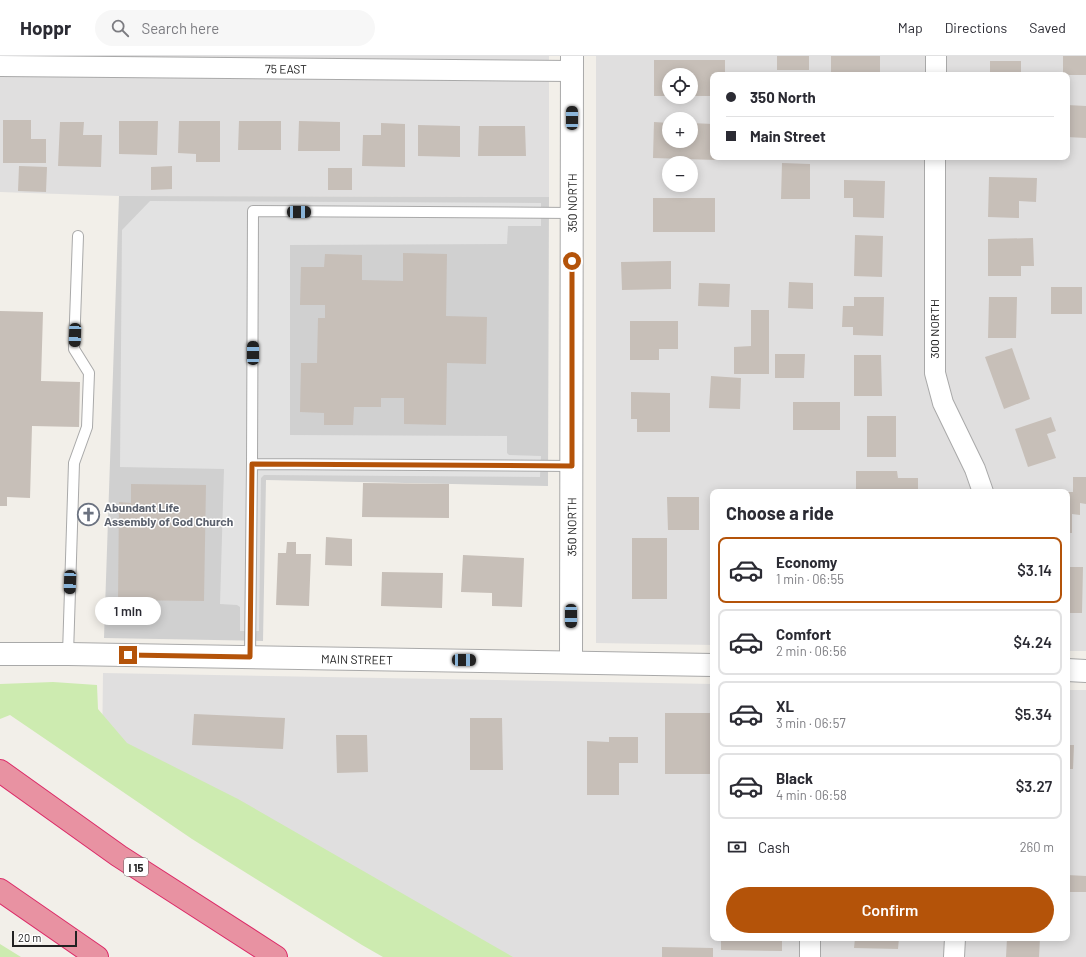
<!DOCTYPE html>
<html lang="en">
<head>
<meta charset="utf-8">
<style>
  :root { --surface:#fff; --page:#f7f7f7; --text:#2b2b33; --muted:#7c7c81; --line:#e1e1e2; --accent:#b45309 }
  body { margin:0; font-family:Barlow,sans-serif; background:var(--page); color:var(--text); height:100vh; display:flex; flex-direction:column; font-size:15px; white-space:nowrap }
  * { box-sizing:border-box; margin:0 }
  p { font-size:13px; color:var(--muted) }
  .icon { flex:none; width:22px; height:22px; fill:none; stroke:currentColor; stroke-width:2; stroke-linecap:round; stroke-linejoin:round }
  .map { position:relative; flex:1; overflow:hidden }
  .panel { position:absolute; left:710px; top:433px; width:360px; height:452px; display:flex; flex-direction:column; background:var(--surface); border-radius:8px; box-shadow:0 2px 10px #0003 }
  .panel>* { flex:none }
  .banner { position:absolute; left:710px; top:16px; width:360px; height:88px; border-radius:8px; box-shadow:0 2px 10px #0003; display:grid; align-content:center; height:88px; padding:0 16px; background:var(--surface) }
  .controls { position:absolute; left:662px; top:12px; display:grid; gap:8px }
  .controls a { display:grid; place-items:center; width:36px; height:36px; border-radius:50%; background:var(--surface); box-shadow:0 2px 10px #0003; font-size:20px }
  .scale { position:absolute; left:12px; bottom:10px; width:65px; box-sizing:border-box; padding-left:4px; border:2px solid #222; border-top:0; font-size:11px; line-height:14px; white-space:nowrap; color:#222; -webkit-text-stroke:3px #fff; paint-order:stroke }
  .end { position:absolute; width:18px; height:18px; margin:-9px; border:5px solid #b45309; background:#fff; box-shadow:0 0 0 2px #fff }
  .from { border-radius:50% }
  .bubble { position:absolute; height:28px; border-radius:14px; background:var(--surface); box-shadow:0 2px 10px #0003; font-size:13px; font-weight:600; line-height:28px; text-align:center }
  .car { position:absolute; width:12px; height:24px; margin:-12px -6px; border-radius:5px; box-shadow:0 0 3px 1px #0007; background:linear-gradient(#222 24%,#8ab4d8 0 40%,#222 0 76%,#8ab4d8 0 86%,#222 0) }
  .banner b { display:flex; align-items:center; gap:14px; height:38px; font-size:15px }
  .banner b+b { border-top:1px solid var(--line) }
  .banner i { width:10px; height:10px; background:var(--text) }
  ul { padding:0; list-style:none }
  li { display:flex; align-items:center; gap:12px; height:66px; margin:0 8px 6px; padding:0 8px; border:2px solid var(--line); border-radius:8px }
  li div { flex:1 }
  li b { display:block; font-size:15px }
  li em { font-style:normal; font-weight:600 }
  li.current { border-color:var(--accent) }
  li>.icon { width:36px; height:36px; stroke-width:1.5 }
  h2 { padding:0 16px; font-size:18px; line-height:48px }
  .pay { display:flex; align-items:center; gap:10px; height:44px; padding:0 16px; font-size:15px }
  .pay p { margin-inline-start:auto }
  .button { display:flex; gap:8px; margin-top:auto; padding:8px 16px }
  .button a { flex:1; height:46px; border-radius:24px; background:var(--accent); color:#fff; font-size:16px; font-weight:600; line-height:46px; text-align:center }
  header { display:flex; align-items:center; gap:24px; box-sizing:border-box; height:56px; padding:0 20px; background:var(--surface); border-bottom:1px solid var(--line) }
  header strong { font-size:19px }
  nav { display:flex; gap:22px; margin-inline-start:auto; font-size:14px }
  .search { width:280px; height:36px; background:var(--page); display:flex; align-items:center; gap:10px; box-sizing:border-box; padding:0 14px; border-radius:22px; color:var(--muted); font-size:15px }
  .map>svg:first-child { display:block }
  .residential { fill:#e0dfdf; fill-rule:evenodd }
  .religious { fill:#d0d0d0 }
  .grass { fill:#cdebb0 }
  .parking { fill:#e2e2e2 }
  .building { fill:#c7bfb8 }
  .lines { fill:none; stroke-linecap:round; stroke-linejoin:round }
  .service-casing { stroke:#a9a9a9; stroke-width:12 }
  .minor-casing { stroke:#a9a9a9; stroke-width:22 }
  .tertiary-casing { stroke:#a9a9a9; stroke-width:24 }
  .motorway-casing { stroke:#dc2a67; stroke-width:24 }
  .service { stroke:#fff; stroke-width:10 }
  .minor { stroke:#fff; stroke-width:20 }
  .tertiary { stroke:#fff; stroke-width:22 }
  .motorway { stroke:#e892a2; stroke-width:22 }
  .route { stroke:#b45309; stroke-width:5 }
  .labels { text-anchor:middle; dominant-baseline:central; stroke-width:3; stroke-linejoin:round; paint-order:stroke }
  .shield { fill:#fff; stroke:#646464; stroke-width:1 }
  .shield-label { font-size:11px; font-weight:bold; fill:#222 }
  .street-label { font-size:12px; fill:#222; stroke:#fff }
  .worship-label { font-size:12px; font-weight:bold; fill:#5b616d; stroke:#fff; text-anchor:start }
</style>
</head>
<body>
<header>
<strong>Hoppr</strong>
<div class="search"><svg class="icon" aria-label="search" viewBox="0 0 24 24"><circle cx="10" cy="10" r="6"/><path d="M15 15l6 6"/></svg>Search here</div>
<nav><a>Map</a><a>Directions</a><a>Saved</a></nav>
</header>
<div class="map">
<svg width="1086" height="901" viewBox="0 0 1086 901">
  <rect width="100%" height="100%" fill="#f2efe9"/>
  <path class="residential" d="M0,0H549V141L119,140L0,136Z
    M596,0H1086V595H1067V436H713V589L596,587ZM669,19H691V41H669ZM713,19H1067V101H713ZM669,63H691V85H669ZM669,107H691V129H669Z
    M103,617L713,628V882H1067V634H1086V901H456L102,697Z"/>
  <path class="religious" d="M119,140L549,141L548,430L266,424L263,585L104,582Z"/>
  <path class="grass" d="M53,626L97,629L98,653L127,687L238,743L513,901H383L362,889L192,783L10,659L0,663V628Z
    M0,888L21,901H0Z"/>
  <path class="parking" d="M150,145L541,147V170H508L507,188L290,189V379L507,380V397L509,399L541,400L540,421L264,419L261,422L259,575H240V551L237,549L220,548L224,413L120,411L122,174Z"/>
  <path class="building" d="M777,0H809V14H777Z
    M831,0H880V19H831Z
    M1063,0H1086V19H1063Z
    M654,4H725V19H713V40H691V19H669V40H654Z
    M990,5H1021V19H990Z
    M1067,49L1086,50V82L1067,81Z
    M3,64H31V83H46V107H3Z
    M119,65H158L157,99L119,98Z
    M179,65H220V106H196V98L178,97Z
    M239,65H281V94H238Z
    M299,65L340,66V95H298Z
    M60,66H84L83,79H102L101,111L58,110Z
    M654,66L669,67V85H691V67L713,68V101H716V104L653,102Z
    M381,67L405,68V111L362,110L363,79H381Z
    M418,69L460,70V101L418,100Z
    M479,70H525L526,100H478Z
    M989,101H1019V103H989Z
    M782,107L810,108V143H781Z
    M19,110L47,111L46,136L18,135Z
    M172,110V133L151,134V111Z
    M328,112H352V134H328Z
    M989,121L1037,122L1036,146L1019,145V162L988,161Z
    M844,124L885,125L884,162L853,161V142H844Z
    M653,142H715V176H653Z
    M855,179L883,180L882,221L854,220Z
    M1033,182L1034,210H1021V220H988V183Z
    M403,197L447,198L446,260L487,261L486,308L447,307L446,369L404,368V342H381V351H354L353,369H324V357L300,356L301,307H317L318,262H325V249H300L301,211H324L325,198L362,199V224L403,225Z
    M671,205V233L622,234L621,206Z
    M789,226L813,227V253L788,252Z
    M699,227L730,228L729,251L698,250Z
    M1051,231H1082V258H1051Z
    M854,241H884L883,280L853,279V271H842L843,250H854Z
    M989,241H1017L1016,282H988Z
    M751,254H769V318H734V291L751,290Z
    M0,255L43,256L41,325L80,326L79,371L32,370L30,442L7,441V450H0Z
    M630,265H678V293H659V304H630Z
    M1012,292L1030,343L1004,353L985,301Z
    M775,298H805L804,322H775Z
    M854,299H881L882,340H854Z
    M711,320L741,322L740,353L709,352Z
    M631,336L670,337V376H637V363H631Z
    M793,346H840V374H793Z
    M867,360H896V401H867Z
    M1051,361L1056,375L1047,378L1056,402L1028,411L1015,373Z
    M856,415H897L898,422H918V436H856Z
    M1073,421H1086V448L1080,447V459L1072,458V477H1067V436H1073Z
    M363,427L449,428V462L362,461Z
    M131,428L206,429L204,545L118,544L119,446L131,447Z
    M748,433H767V436H748Z
    M667,441H699V474H668Z
    M326,481L352,483V510L325,509Z
    M632,482H667V543H632Z
    M287,486H296V498H311L309,550L276,549L278,497H286Z
    M463,499L524,502L522,551L492,550V537L461,536Z
    M1067,511H1083L1082,557H1067Z
    M382,516L443,517L442,552L381,550Z
    M665,657H713V718H665Z
    M194,658L285,662L283,693L192,689Z
    M470,662H502L503,714H470Z
    M336,679H367L368,716L337,717Z
    M609,681H638V707H619V739H587V685L609,686Z
    M1067,689H1074L1073,713H1067Z
    M1067,819L1086,820V836H1067Z
    M721,882H782V895L721,894Z
    M855,882H899L898,893L854,892Z
    M1007,882H1040L1039,901H1006Z
    M662,891L713,892V901H662Z"/>
  <g class="lines">
    <defs>
      <path id="service" d="M572,410L252,408L253,155L572,157
        M68,598L74,407L87,371L89,317L74,293L78,180
        M250,601L252,408"/>
      <g id="minor">
        <path id="s1" d="M0,10L572,15"/>
        <path d="M936,19V0"/>
        <path d="M935,101V317L943,347L975,413L983,436"/>
        <path d="M810,901V882"/>
        <path d="M954,901L955,882"/>
      </g>
      <g id="tertiary">
        <path id="s2" d="M0,598H68L713,609"/>
        <path id="s3" d="M571,606L572,0"/>
        <path d="M1067,614L1086,615"/>
      </g>
      <path id="motorway" d="M0,715L119,800L276,901
        M0,834L97,901"/>
    </defs>
    <use href="#service" class="service-casing"/>
    <use href="#minor" class="minor-casing"/>
    <use href="#tertiary" class="tertiary-casing"/>
    <use href="#motorway" class="motorway-casing"/>
    <use href="#service" class="service"/>
    <use href="#minor" class="minor"/>
    <use href="#tertiary" class="tertiary"/>
    <use href="#motorway" class="motorway"/>
  </g>
  <g class="lines">
    <path class="route" d="M128,599L250,601L252,408L572,410V205"/>
  </g>
  <defs>
    <symbol id="church-ring" viewBox="-11 -11 22 22"><circle r="9.5" fill="#fff" stroke="#6b7280" stroke-width="1.5"/><path d="M-1.2-6h2.4v3.5h3.3v2.4h-3.3V6h-2.4V-.1h-3.3v-2.4h3.3Z" fill="#6b7280"/></symbol>
  </defs>
  <g fill-rule="evenodd">
    <use href="#church-ring" x="76" y="446" width="25" height="25"/>
  </g>
  <g class="labels">
    <rect class="shield" x="124" y="802" width="24" height="18" rx="3"/>
    <g class="shield-label">
      <text x="136" y="811">I 15</text>
    </g>
    <g class="street-label">
      <text stroke="none"><textPath href="#s1" startOffset="286">75 EAST</textPath></text>
      <text stroke="none"><textPath href="#s3" startOffset="459">350 NORTH</textPath></text>
      <text transform="translate(934 273) rotate(-90)">300 NORTH</text>
      <text stroke="none"><textPath href="#s3" startOffset="135">350 NORTH</textPath></text>
      <text stroke="none"><textPath href="#s2" startOffset="357">MAIN STREET</textPath></text>
    </g>
    <g class="worship-label">
      <text x="104" y="451">Abundant Life<tspan x="104" dy="14">Assembly of God Church</tspan></text>
    </g>
  </g>
</svg>
<div class="controls">
<a><svg class="icon" aria-label="locate" viewBox="0 0 24 24"><circle cx="12" cy="12" r="6"/><path d="M12 2v4M12 18v4M2 12h4M18 12h4"/></svg></a>
<a>+</a>
<a>−</a>
</div>
<div class="scale">20 m</div>
<i class="end from" style="left:572px;top:205px"></i>
<i class="end" style="left:128px;top:599px"></i>
<div class="bubble" style="left:95px;top:541px;width:66px">1 min</div>
<i class="car" style="left:572px;top:62px;rotate:0deg"></i>
<i class="car" style="left:299px;top:156px;rotate:90deg"></i>
<i class="car" style="left:75px;top:279px;rotate:182deg"></i>
<i class="car" style="left:253px;top:297px;rotate:0deg"></i>
<i class="car" style="left:70px;top:526px;rotate:182deg"></i>
<i class="car" style="left:571px;top:560px;rotate:180deg"></i>
<i class="car" style="left:464px;top:604px;rotate:91deg"></i>
<div class="banner">
<b><i class="from"></i>350 North</b>
<b><i></i>Main Street</b>
</div>
<section class="panel">
<h2>Choose a ride</h2>
<ul>
<li class="current"><svg class="icon" aria-label="car" viewBox="0 0 24 24"><path d="M5 17H2v-5l4-1 3-4h7l3 4 3 1v5h-3M9 17h6M6 11h13"/><circle cx="7" cy="17" r="2"/><circle cx="17" cy="17" r="2"/></svg><div><b>Economy</b><p>1 min · 06:55</p></div><em>$3.14</em></li>
<li><svg class="icon" aria-label="car" viewBox="0 0 24 24"><path d="M5 17H2v-5l4-1 3-4h7l3 4 3 1v5h-3M9 17h6M6 11h13"/><circle cx="7" cy="17" r="2"/><circle cx="17" cy="17" r="2"/></svg><div><b>Comfort</b><p>2 min · 06:56</p></div><em>$4.24</em></li>
<li><svg class="icon" aria-label="car" viewBox="0 0 24 24"><path d="M5 17H2v-5l4-1 3-4h7l3 4 3 1v5h-3M9 17h6M6 11h13"/><circle cx="7" cy="17" r="2"/><circle cx="17" cy="17" r="2"/></svg><div><b>XL</b><p>3 min · 06:57</p></div><em>$5.34</em></li>
<li><svg class="icon" aria-label="car" viewBox="0 0 24 24"><path d="M5 17H2v-5l4-1 3-4h7l3 4 3 1v5h-3M9 17h6M6 11h13"/><circle cx="7" cy="17" r="2"/><circle cx="17" cy="17" r="2"/></svg><div><b>Black</b><p>4 min · 06:58</p></div><em>$3.27</em></li>
</ul>
<div class="pay"><svg class="icon" aria-label="cash" viewBox="0 0 24 24"><path d="M3 7h18v10H3z"/><circle cx="12" cy="12" r="2"/></svg>Cash<p>260 m</p></div>
<div class="button"><a>Confirm</a></div>
</section>
</div>
</body>
</html>
